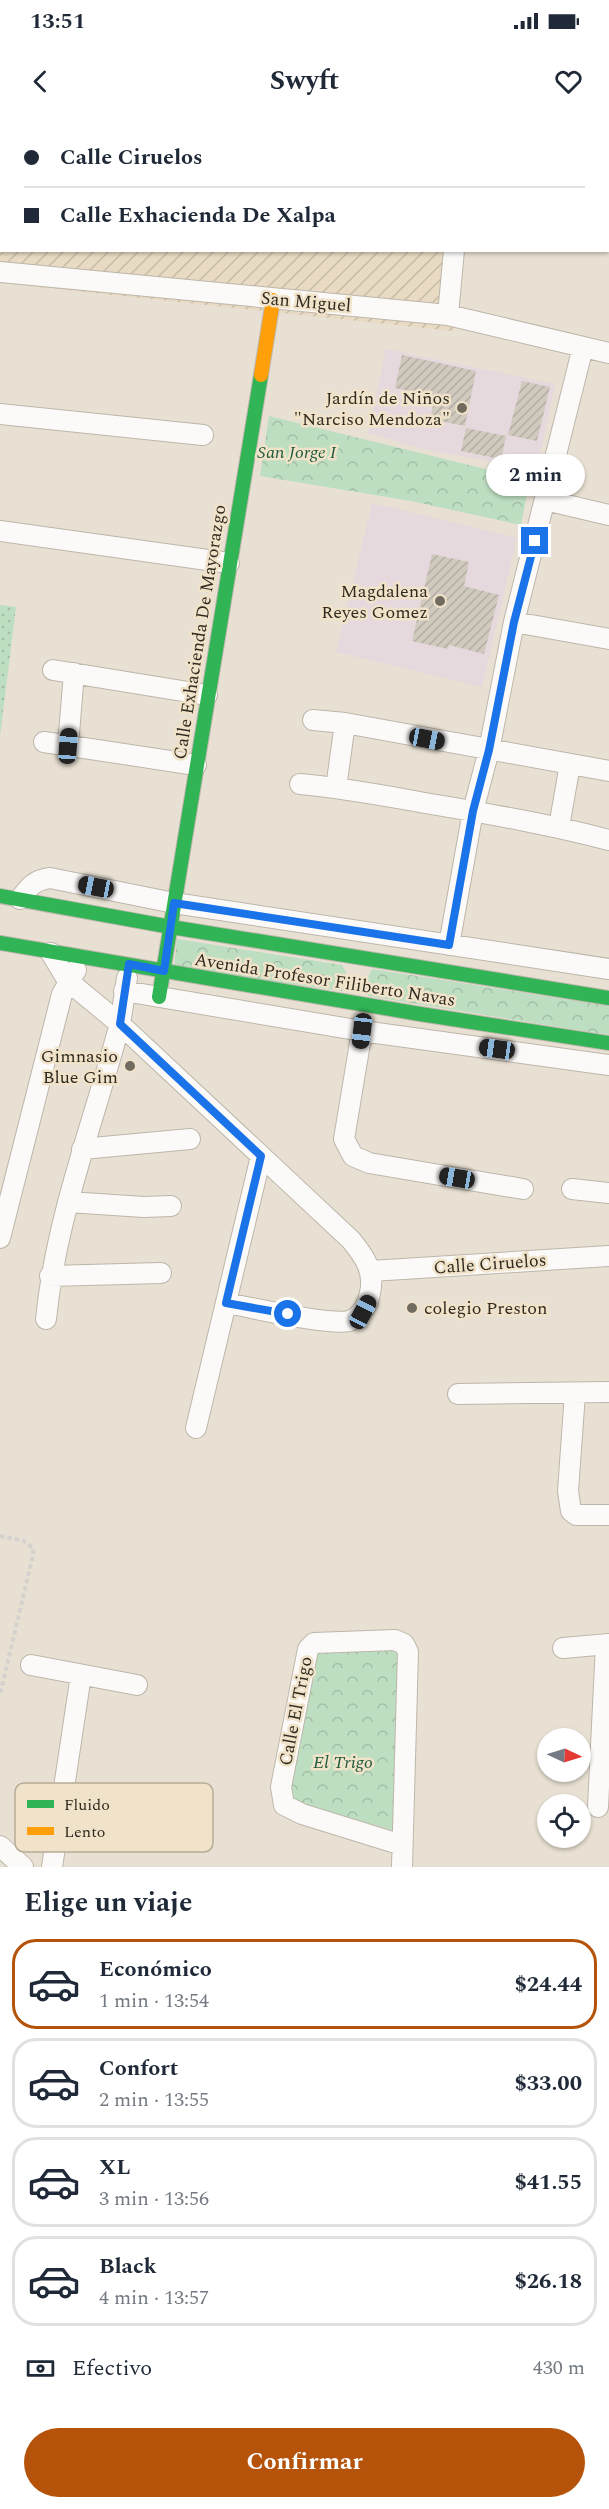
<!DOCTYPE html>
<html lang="es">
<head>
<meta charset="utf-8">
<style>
  :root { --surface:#fff; --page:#f2f2f3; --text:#1f2937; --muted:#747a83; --line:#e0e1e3; --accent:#b45309 }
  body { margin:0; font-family:Spectral,serif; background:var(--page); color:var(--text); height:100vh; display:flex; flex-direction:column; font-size:22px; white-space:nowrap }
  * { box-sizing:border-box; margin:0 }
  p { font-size:20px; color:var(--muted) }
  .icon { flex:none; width:33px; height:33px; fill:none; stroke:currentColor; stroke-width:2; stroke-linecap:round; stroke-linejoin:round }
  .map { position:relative; height:1747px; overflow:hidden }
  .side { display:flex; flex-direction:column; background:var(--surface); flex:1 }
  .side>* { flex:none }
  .banner { position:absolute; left:0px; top:0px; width:609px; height:132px; box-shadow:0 2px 4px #0004; display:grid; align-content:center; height:132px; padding:0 24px; background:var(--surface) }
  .needle { width:39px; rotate:94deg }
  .tools { position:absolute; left:537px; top:1608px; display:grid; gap:12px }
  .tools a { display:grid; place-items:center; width:54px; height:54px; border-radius:50%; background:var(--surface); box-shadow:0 2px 4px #0004; font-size:30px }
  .end { position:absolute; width:27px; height:27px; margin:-14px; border:8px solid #1a73e8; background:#fff; box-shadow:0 0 0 3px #fff }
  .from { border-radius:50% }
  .bubble { position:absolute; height:42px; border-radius:21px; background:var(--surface); box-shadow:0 2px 4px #0004; font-size:20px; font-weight:700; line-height:42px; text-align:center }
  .car { position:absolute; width:18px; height:36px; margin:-18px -9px; border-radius:8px; box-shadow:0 0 4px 2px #0007; background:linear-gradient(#222 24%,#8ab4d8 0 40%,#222 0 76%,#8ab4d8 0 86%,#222 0) }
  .banner b { display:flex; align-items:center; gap:21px; height:57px; font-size:22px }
  .banner b+b { border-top:2px solid var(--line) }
  .banner i { width:15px; height:15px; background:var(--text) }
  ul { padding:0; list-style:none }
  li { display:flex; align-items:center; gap:18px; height:90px; margin:0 12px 9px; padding:0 12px; border:3px solid var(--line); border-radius:24px }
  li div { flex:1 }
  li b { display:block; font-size:22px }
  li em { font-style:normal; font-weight:700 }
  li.on { border-color:var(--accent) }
  li>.icon { width:54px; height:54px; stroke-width:1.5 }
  h2 { padding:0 24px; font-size:27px; line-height:72px }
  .pay { display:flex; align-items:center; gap:15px; height:66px; padding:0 24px; font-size:22px }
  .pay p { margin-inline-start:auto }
  .cta { display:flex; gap:12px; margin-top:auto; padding:12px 24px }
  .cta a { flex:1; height:69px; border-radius:36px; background:var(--accent); color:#fff; font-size:24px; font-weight:700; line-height:69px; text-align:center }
  .status { display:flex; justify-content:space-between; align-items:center; height:42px; padding:0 30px; background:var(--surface); direction:ltr }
  .status svg { height:16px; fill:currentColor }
  header { display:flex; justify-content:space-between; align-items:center; height:78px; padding:0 24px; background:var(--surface); font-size:27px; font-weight:700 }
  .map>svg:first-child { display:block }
  .industrial { fill:url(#industrial-furrows) }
  .education { fill:#e6d9de }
  .grass { fill:url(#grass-dots) }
  .park { fill:url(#park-crowns) }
  .building { fill:url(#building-hatch) }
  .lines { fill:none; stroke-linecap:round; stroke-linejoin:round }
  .street-casing { stroke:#bdb6ab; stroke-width:22 }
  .fast-casing { stroke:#bdb6ab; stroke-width:16 }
  .slow-casing { stroke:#bdb6ab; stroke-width:16 }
  .path { stroke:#d4d2ce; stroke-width:4; stroke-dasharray:4.5 3; stroke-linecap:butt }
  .street { stroke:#fcfaf8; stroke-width:20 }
  .fast { stroke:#30b455; stroke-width:14 }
  .slow { stroke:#ff9f0a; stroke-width:14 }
  .route { stroke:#1a73e8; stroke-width:8 }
  .poi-dot { fill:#706a5f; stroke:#f1e3c9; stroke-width:2 }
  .labels { text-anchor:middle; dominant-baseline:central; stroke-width:5; stroke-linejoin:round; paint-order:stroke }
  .street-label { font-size:18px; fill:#302b21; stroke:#f1e3c9 }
  .poi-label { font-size:18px; fill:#302b21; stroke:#f1e3c9; text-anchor:end }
  .park-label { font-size:18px; font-style:italic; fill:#1f5b3c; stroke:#f1e3c9 }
  .key { fill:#f1e3c9; stroke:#b7ac97; stroke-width:1.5 }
  .key-label { font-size:16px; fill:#302b21 }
</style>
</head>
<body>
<div class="status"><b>13:51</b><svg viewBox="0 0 49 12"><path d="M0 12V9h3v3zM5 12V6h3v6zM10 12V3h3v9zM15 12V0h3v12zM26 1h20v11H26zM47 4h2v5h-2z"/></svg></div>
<header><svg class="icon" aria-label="back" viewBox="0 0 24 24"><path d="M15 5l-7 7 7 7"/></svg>Swyft<svg class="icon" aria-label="heart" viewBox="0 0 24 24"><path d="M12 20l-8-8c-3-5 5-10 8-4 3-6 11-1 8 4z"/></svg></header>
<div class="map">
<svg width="609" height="1747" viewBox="0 0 609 1747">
  <defs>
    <pattern id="industrial-furrows" width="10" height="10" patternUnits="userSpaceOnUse" patternTransform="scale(1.5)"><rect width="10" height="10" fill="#e9dbc3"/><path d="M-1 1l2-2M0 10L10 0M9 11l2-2" fill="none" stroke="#c8bca7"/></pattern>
    <pattern id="grass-dots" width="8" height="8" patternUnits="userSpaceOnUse" patternTransform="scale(1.5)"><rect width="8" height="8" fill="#bddec1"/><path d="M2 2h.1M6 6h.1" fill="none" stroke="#a3bfa6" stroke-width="1.8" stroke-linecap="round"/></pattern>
    <pattern id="park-crowns" width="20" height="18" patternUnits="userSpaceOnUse" patternTransform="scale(1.5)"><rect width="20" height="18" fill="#bddec1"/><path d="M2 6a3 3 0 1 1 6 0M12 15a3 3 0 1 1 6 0" fill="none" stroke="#a3bfa6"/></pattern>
    <pattern id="building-hatch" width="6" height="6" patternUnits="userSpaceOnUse" patternTransform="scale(1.5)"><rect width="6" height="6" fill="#d0c9be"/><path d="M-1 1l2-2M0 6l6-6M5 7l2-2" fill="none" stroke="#b3ada3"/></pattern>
  </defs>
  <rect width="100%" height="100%" fill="#e8e0d2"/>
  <path class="industrial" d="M0,0H468L2,2V130L459,131L453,211L0,163Z"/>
  <path class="education" d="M386,229L555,264L537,350L423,329L368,313Z
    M372,383L517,418L482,567L336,532Z"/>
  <path class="grass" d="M0,485L16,487L0,616Z"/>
  <path class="park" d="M269,296L530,360L521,405L411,381L260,356Z
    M177,819L342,845L346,852L342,871L174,848Z
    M372,849L609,886V915L368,876L365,863Z
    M399,1521L407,1576L394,1642L402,1713L281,1678L321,1522Z"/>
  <path class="building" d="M402,235L476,251L465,306L430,299L435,276L395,268Z
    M522,261L550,267L537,321L508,315Z
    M466,308L506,316L501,339L461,331Z
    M432,434L469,442L464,466L499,475L484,534L449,525L448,529L412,521Z"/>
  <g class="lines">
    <defs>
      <path id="street" d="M465,2L466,0
        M608,58H609
        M0,152L448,195L609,233
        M448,195L454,130
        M0,294L203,315
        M545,380L609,395
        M0,411L229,443
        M514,502L609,519
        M53,550L207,575
        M313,600L345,603L609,651
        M44,622L196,645
        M68,625L74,553
        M300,664C346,668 391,677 437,685C495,695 552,705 609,720
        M336,668L345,603
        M559,707L570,644
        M20,779C29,767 34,760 50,758L174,783L609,849
        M449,825L473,691L489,630L514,502L583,227
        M51,833L68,861L120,904L351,1120C364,1136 375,1151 370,1173C368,1185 361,1197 349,1201C329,1206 250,1187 226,1183
        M124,871L362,911L609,945
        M362,911L344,1019L353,1036L369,1043L523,1069
        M82,1029L190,1019
        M572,1069L609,1073
        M68,1082L144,1087L171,1086
        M0,1118L62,874L76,850
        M371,1151L609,1136
        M50,1156L161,1153
        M46,1199C56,1098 93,1004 119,907C123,891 124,874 127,858
        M575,1273L568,1371L571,1391L576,1395H609
        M458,1274L609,1272
        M196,1308L261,1036
        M563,1528L609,1524
        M31,1545L137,1565
        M598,1687L606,1524
        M0,1726L23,1747
        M52,1747L81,1555
        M402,1747L408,1532L404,1524L395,1520L314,1523L308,1529L281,1667L284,1685L302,1694L402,1725"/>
      <path id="fast" d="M0,776L171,807L609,878
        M0,823L420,894L609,923
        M159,877L261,255"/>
      <path id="slow" d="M261,255L273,180"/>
    </defs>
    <use href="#street" class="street-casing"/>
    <use href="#fast" class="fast-casing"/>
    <use href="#slow" class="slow-casing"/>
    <path class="path" d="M0,1416L24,1421L33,1428V1435L0,1575"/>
    <use href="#street" class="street"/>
    <use href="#fast" class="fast"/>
    <use href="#slow" class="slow"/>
  </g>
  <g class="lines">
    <path class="route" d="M288,1194L226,1183L261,1036L120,904L129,844L164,851L174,783L449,825L473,691L489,630L514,502L535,421"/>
  </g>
  <g class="poi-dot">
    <circle cx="462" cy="288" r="6"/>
    <circle cx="440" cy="481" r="6"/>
    <circle cx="130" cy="946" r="6"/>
    <circle cx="412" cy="1188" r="6"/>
  </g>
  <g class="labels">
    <g class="street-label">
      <text transform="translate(306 182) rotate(5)">San Miguel</text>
      <text transform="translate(200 512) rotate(-81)">Calle Exhacienda De Mayorazgo</text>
      <text transform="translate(325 860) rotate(9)">Avenida Profesor Filiberto Navas</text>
      <text transform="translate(490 1144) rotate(-4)">Calle Ciruelos</text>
      <text transform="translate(296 1591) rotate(-79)">Calle El Trigo</text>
    </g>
    <g class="poi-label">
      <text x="450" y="278">Jardín de Niños<tspan x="450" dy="21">"Narciso Mendoza"</tspan></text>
      <text x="428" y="471">Magdalena<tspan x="428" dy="21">Reyes Gomez</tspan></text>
      <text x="118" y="936">Gimnasio<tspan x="118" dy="21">Blue Gim</tspan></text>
      <text x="424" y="1188" text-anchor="start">colegio Preston</text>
    </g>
    <g class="park-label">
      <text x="297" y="332">San Jorge I</text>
      <text x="343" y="1642">El Trigo</text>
    </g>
  </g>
  <rect x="15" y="1663" width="198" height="69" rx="9" class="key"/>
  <rect x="27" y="1680" width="27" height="8" fill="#30b455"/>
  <rect x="27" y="1707" width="27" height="8" fill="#ff9f0a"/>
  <g class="key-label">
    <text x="64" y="1690">Fluido</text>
    <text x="64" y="1717">Lento</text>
  </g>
</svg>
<div class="tools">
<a><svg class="needle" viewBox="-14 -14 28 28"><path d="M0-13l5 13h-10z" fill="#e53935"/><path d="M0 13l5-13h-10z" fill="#747a83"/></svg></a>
<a><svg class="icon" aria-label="locate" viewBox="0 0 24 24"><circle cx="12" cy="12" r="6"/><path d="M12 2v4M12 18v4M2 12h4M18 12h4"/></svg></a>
</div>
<i class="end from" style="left:288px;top:1194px"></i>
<i class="end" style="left:535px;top:421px"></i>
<div class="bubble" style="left:486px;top:334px;width:99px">2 min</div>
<i class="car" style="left:427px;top:619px;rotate:101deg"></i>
<i class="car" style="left:68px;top:626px;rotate:4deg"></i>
<i class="car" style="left:96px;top:767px;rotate:281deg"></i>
<i class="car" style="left:362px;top:911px;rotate:187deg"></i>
<i class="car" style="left:497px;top:929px;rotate:278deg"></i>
<i class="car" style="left:457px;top:1058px;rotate:280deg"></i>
<i class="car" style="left:363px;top:1192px;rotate:28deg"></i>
<div class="banner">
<b><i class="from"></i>Calle Ciruelos</b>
<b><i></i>Calle Exhacienda De Xalpa</b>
</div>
</div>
<section class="side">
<h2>Elige un viaje</h2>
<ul>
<li class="on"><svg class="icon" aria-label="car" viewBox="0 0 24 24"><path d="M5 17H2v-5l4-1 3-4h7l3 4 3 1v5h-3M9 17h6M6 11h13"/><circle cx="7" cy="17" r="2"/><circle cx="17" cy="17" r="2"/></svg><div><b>Económico</b><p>1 min · 13:54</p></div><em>$24.44</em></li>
<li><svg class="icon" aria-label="car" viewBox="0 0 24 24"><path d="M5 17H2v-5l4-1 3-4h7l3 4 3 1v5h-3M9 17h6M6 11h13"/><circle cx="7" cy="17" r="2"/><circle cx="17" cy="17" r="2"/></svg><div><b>Confort</b><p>2 min · 13:55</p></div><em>$33.00</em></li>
<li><svg class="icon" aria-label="car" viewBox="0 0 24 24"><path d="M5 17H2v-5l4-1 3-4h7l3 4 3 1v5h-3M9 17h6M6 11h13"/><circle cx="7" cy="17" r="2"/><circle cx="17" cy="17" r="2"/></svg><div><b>XL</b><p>3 min · 13:56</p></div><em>$41.55</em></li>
<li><svg class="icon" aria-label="car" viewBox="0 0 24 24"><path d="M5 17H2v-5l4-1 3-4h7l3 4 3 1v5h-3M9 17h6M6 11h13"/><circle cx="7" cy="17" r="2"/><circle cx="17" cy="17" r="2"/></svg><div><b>Black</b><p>4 min · 13:57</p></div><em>$26.18</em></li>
</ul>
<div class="pay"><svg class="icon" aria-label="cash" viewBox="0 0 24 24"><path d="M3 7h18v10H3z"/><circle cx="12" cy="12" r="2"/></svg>Efectivo<p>430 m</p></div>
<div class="cta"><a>Confirmar</a></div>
</section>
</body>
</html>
